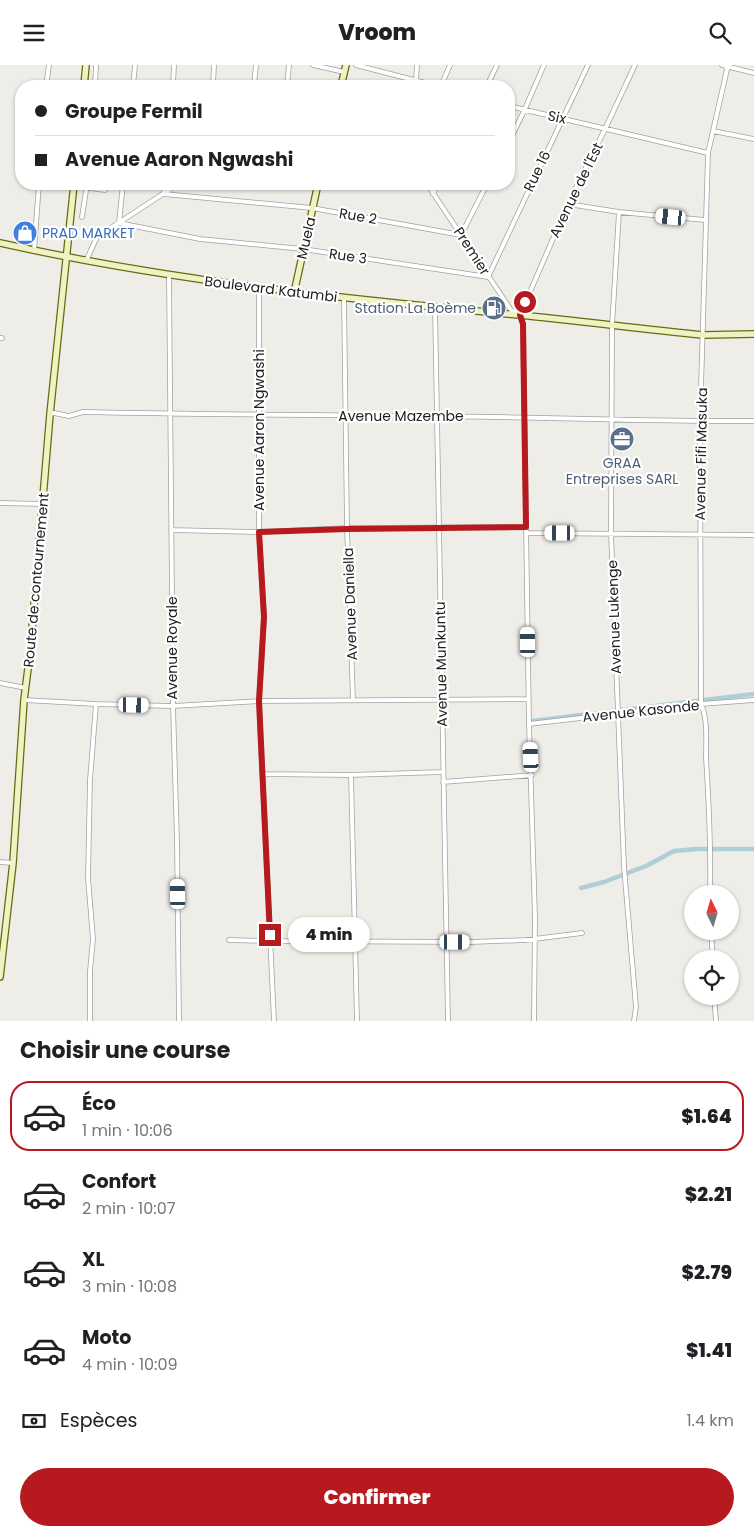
<!DOCTYPE html>
<html lang="fr">
<head>
<meta charset="utf-8">
<style>
  :root { --surface:#fff; --page:#f6f6f6; --text:#202124; --muted:#757577; --line:#e0e0e0; --accent:#b71a1e }
  body { margin:0; font-family:Poppins,sans-serif; background:var(--page); color:var(--text); height:100vh; display:flex; flex-direction:column; font-size:19px; white-space:nowrap }
  * { box-sizing:border-box; margin:0 }
  p { font-size:16px; color:var(--muted) }
  .icon { flex:none; width:28px; height:28px; fill:none; stroke:currentColor; stroke-width:2; stroke-linecap:round; stroke-linejoin:round }
  .map { position:relative; height:956px; overflow:hidden }
  .side { display:flex; flex-direction:column; background:var(--surface); flex:1 }
  .side>* { flex:none }
  .top-card { position:absolute; left:15px; top:15px; width:500px; height:110px; border-radius:20px; box-shadow:0 1px 4px #0004; display:grid; align-content:center; height:110px; padding:0 20px; background:var(--surface) }
  .needle { width:32px; rotate:355deg }
  .controls { position:absolute; left:684px; top:820px; display:grid; gap:10px }
  .controls a { display:grid; place-items:center; width:55px; height:55px; border-radius:50%; background:var(--surface); box-shadow:0 1px 4px #0004; font-size:25px }
  .end { position:absolute; width:22px; height:22px; margin:-11px; border:6px solid #b71a1e; background:#fff; box-shadow:0 0 0 2px #fff }
  .from { border-radius:50% }
  .bubble { position:absolute; height:35px; border-radius:18px; background:var(--surface); box-shadow:0 1px 4px #0004; font-size:16px; font-weight:800; line-height:35px; text-align:center }
  .car { position:absolute; width:15px; height:30px; margin:-15px -8px; border-radius:6px; box-shadow:0 0 4px 1px #0007; background:linear-gradient(#fff 24%,#345 0 40%,#fff 0 76%,#345 0 86%,#fff 0) }
  .top-card b { display:flex; align-items:center; gap:18px; height:48px; font-size:19px }
  .top-card b+b { border-top:1px solid var(--line) }
  .top-card i { width:12px; height:12px; background:var(--text) }
  ul { padding:0; list-style:none }
  li { display:flex; align-items:center; gap:15px; height:70px; margin:0 10px 8px; padding:0 10px; border:2px solid transparent; border-radius:20px }
  li div { flex:1 }
  li b { display:block; font-size:19px }
  li em { font-style:normal; font-weight:800 }
  li.active { border-color:var(--accent) }
  li>.icon { width:45px; height:45px; stroke-width:1.5 }
  h2 { padding:0 20px; font-size:22px; line-height:60px }
  .pay { display:flex; align-items:center; gap:12px; height:55px; padding:0 20px; font-size:19px }
  .pay p { margin-inline-start:auto }
  .cta { display:flex; gap:10px; margin-top:auto; padding:10px 20px }
  .cta a { flex:1; height:58px; border-radius:30px; background:var(--accent); color:#fff; font-size:20px; font-weight:800; line-height:58px; text-align:center }
  header { display:flex; justify-content:space-between; align-items:center; height:65px; padding:0 20px; background:var(--surface); font-size:22px; font-weight:800 }
  .map>svg:first-child { display:block }
  .lines { fill:none; stroke-linecap:round; stroke-linejoin:round }
  .canal { stroke:#aecfd7; stroke-width:4.5 }
  .street-casing { stroke:#a1a1a1; stroke-width:5.5 }
  .secondary-casing { stroke:#646b13; stroke-width:8 }
  .street { stroke:#fff; stroke-width:4 }
  .secondary { stroke:#f1f2c3; stroke-width:5.5 }
  .route { stroke:#b71a1e; stroke-width:6 }
  .labels { text-anchor:middle; dominant-baseline:central; stroke-width:4.5; stroke-linejoin:round; paint-order:stroke }
  .street-label { font-size:14px; fill:#202020; stroke:#fff }
  .shop-label { font-size:14px; fill:#366cbe; stroke:#fff; text-anchor:start }
  .service-label { font-size:14px; fill:#4e5e75; stroke:#fff; text-anchor:end }
</style>
</head>
<body>
<header><svg class="icon" aria-label="menu" viewBox="0 0 24 24"><path d="M4 6h16M4 12h16M4 18h16"/></svg>Vroom<svg class="icon" aria-label="search" viewBox="0 0 24 24"><circle cx="10" cy="10" r="6"/><path d="M15 15l6 6"/></svg></header>
<div class="map">
<svg width="754" height="956" viewBox="0 0 754 956">
  <rect width="100%" height="100%" fill="#efede8"/>
  <g class="lines">
    <path class="canal" d="M532,656L754,629
      M581,823L604,817L646,801L674,786L697,784H754"/>
    <defs>
      <path id="street" d="M313,0L344,7
        M356,0L437,21
        M722,0L754,8
        M46,21L49,0
        M95,21L96,0
        M133,21L135,0
        M173,21L174,0
        M213,21L214,0
        M254,21L256,0
        M287,21L289,0
        M413,21L416,15L417,0
        M441,21L450,0
        M487,21L497,0
        M509,41L708,88
        M713,66L754,74
        M509,77L524,46L544,0
        M123,119L119,158L200,174L303,184L488,212L588,0
        M165,119L164,129L312,143L461,170L487,119
        M417,119L428,121
        M427,119L511,245L518,249
        M74,121L105,125
        M433,129L438,119
        M568,139L619,147L705,155
        M619,147L612,261L611,468L624,802L636,942L634,956
        M82,152L87,119
        M34,186L39,119
        M86,196L97,172L178,119
        M169,210L173,641L177,775L179,956
        M259,223V467L264,552L259,636L274,956
        M344,233L347,463L353,635
        M435,242L448,956
        M520,250L523,259L529,659L535,852L534,956
        M520,250L568,139L605,64L635,0
        M0,273H2
        M50,349L54,348L69,351L83,347C221,350 359,350 496,352C582,353 668,357 754,356
        M0,438L42,439
        M171,465L259,467L347,463L526,462
        M526,468L754,470
        M0,618L26,623
        M24,635L96,639L173,641L259,636L529,634
        M529,659L701,639L754,635
        M263,709L349,710L443,707
        M351,710L357,956
        M443,717L532,710
        M0,797L13,798
        M710,829C711,783 709,738 706,693C706,676 708,654 701,639L700,357L708,88L728,0
        M711,866L713,894
        M229,875L270,876L471,877L526,875L582,868
        M714,931L716,956
        M90,956V906L93,874L88,813L90,715L96,639"/>
      <path id="secondary" d="M84,21L86,0
        M341,21L346,0
        M0,178C171,216 345,234 519,250C580,256 642,264 703,270L754,269
        M294,228L318,119
        M0,912L13,798L24,635L30,588L50,349L74,119"/>
    </defs>
    <use href="#street" class="street-casing"/>
    <use href="#secondary" class="secondary-casing"/>
    <use href="#street" class="street"/>
    <use href="#secondary" class="secondary"/>
  </g>
  <g class="lines">
    <path class="route" d="M270,870L259,636L264,552L259,467L347,464L526,462L523,259L520,250L525,237"/>
  </g>
  <defs>
    <symbol id="shop-disc" viewBox="-11 -11 22 22"><circle r="9.5" fill="#3f7fe0" stroke="#fff"/><path d="M-5-2.5h2.3a2.7 3.5 0 0 1 5.4 0H5L5.5 6h-11ZM-1.5-2.5h3a1.5 2.3 0 0 0-3 0Z" fill="#fff"/></symbol>
    <symbol id="fuel-disc" viewBox="-11 -11 22 22"><circle r="9.5" fill="#5c6f8a" stroke="#fff"/><path d="M-5.5-6h7V0h2V4h1.3V-2.5L3-4.5l.8-.8L6-3V5H2.5V1h-1V6h-7ZM-4.2-4.7v3.2H.2V-4.7Z" fill="#fff"/></symbol>
    <symbol id="office-disc" viewBox="-11 -11 22 22"><circle r="9.5" fill="#5c6f8a" stroke="#fff"/><path d="M-6-3h4V-5.5h4V-3h4V5H-6ZM-1-4.5V-3h2v-1.5ZM-6 0V1H6V0Z" fill="#fff"/></symbol>
  </defs>
  <g fill-rule="evenodd">
    <use href="#shop-disc" x="11" y="154" width="28" height="28"/>
    <use href="#fuel-disc" x="480" y="229" width="28" height="28"/>
    <use href="#office-disc" x="608" y="360" width="28" height="28"/>
  </g>
  <g class="labels">
    <g class="street-label">
      <text transform="translate(557 52) rotate(12)">Six</text>
      <text transform="translate(537 106) rotate(-64)">Rue 16</text>
      <text transform="translate(576 125) rotate(-64)">Avenue de l'Est</text>
      <text transform="translate(358 151) rotate(10)">Rue 2</text>
      <text transform="translate(306 173) rotate(-77)">Muela</text>
      <text transform="translate(472 186) rotate(57)">Premier</text>
      <text transform="translate(348 191) rotate(8)">Rue 3</text>
      <text transform="translate(271 224) rotate(7)">Boulevard Katumbi</text>
      <text x="401" y="351">Avenue Mazembe</text>
      <text transform="translate(259 365) rotate(-90)">Avenue Aaron Ngwashi</text>
      <text transform="translate(701 389) rotate(-89)">Avenue Fifi Masuka</text>
      <text transform="translate(36 515) rotate(-85)">Route de contournement</text>
      <text transform="translate(350 539) rotate(-92)">Avenue Daniella</text>
      <text transform="translate(614 552) rotate(-92)">Avenue Lukenge</text>
      <text transform="translate(172 583) rotate(-90)">Avenue Royale</text>
      <text transform="translate(441 599) rotate(-91)">Avenue Munkuntu</text>
      <text transform="translate(641 646) rotate(-6)">Avenue Kasonde</text>
    </g>
    <g class="shop-label">
      <text x="42" y="168">PRAD MARKET</text>
    </g>
    <g class="service-label">
      <text x="476" y="243">Station La Boème</text>
      <text x="622" y="398" text-anchor="middle">GRAA<tspan x="622" dy="16">Entreprises SARL</tspan></text>
    </g>
  </g>
</svg>
<div class="controls">
<a><svg class="needle" viewBox="-14 -14 28 28"><path d="M0-13l5 13h-10z" fill="#e53935"/><path d="M0 13l5-13h-10z" fill="#757577"/></svg></a>
<a><svg class="icon" aria-label="locate" viewBox="0 0 24 24"><circle cx="12" cy="12" r="6"/><path d="M12 2v4M12 18v4M2 12h4M18 12h4"/></svg></a>
</div>
<i class="end from" style="left:525px;top:237px"></i>
<i class="end" style="left:270px;top:870px"></i>
<div class="bubble" style="left:288px;top:852px;width:82px">4 min</div>
<i class="car" style="left:671px;top:152px;rotate:276deg"></i>
<i class="car" style="left:560px;top:468px;rotate:270deg"></i>
<i class="car" style="left:528px;top:577px;rotate:359deg"></i>
<i class="car" style="left:134px;top:640px;rotate:91deg"></i>
<i class="car" style="left:531px;top:692px;rotate:357deg"></i>
<i class="car" style="left:178px;top:829px;rotate:359deg"></i>
<i class="car" style="left:455px;top:877px;rotate:90deg"></i>
<div class="top-card">
<b><i class="from"></i>Groupe Fermil</b>
<b><i></i>Avenue Aaron Ngwashi</b>
</div>
</div>
<section class="side">
<h2>Choisir une course</h2>
<ul>
<li class="active"><svg class="icon" aria-label="car" viewBox="0 0 24 24"><path d="M5 17H2v-5l4-1 3-4h7l3 4 3 1v5h-3M9 17h6M6 11h13"/><circle cx="7" cy="17" r="2"/><circle cx="17" cy="17" r="2"/></svg><div><b>Éco</b><p>1 min · 10:06</p></div><em>$1.64</em></li>
<li><svg class="icon" aria-label="car" viewBox="0 0 24 24"><path d="M5 17H2v-5l4-1 3-4h7l3 4 3 1v5h-3M9 17h6M6 11h13"/><circle cx="7" cy="17" r="2"/><circle cx="17" cy="17" r="2"/></svg><div><b>Confort</b><p>2 min · 10:07</p></div><em>$2.21</em></li>
<li><svg class="icon" aria-label="car" viewBox="0 0 24 24"><path d="M5 17H2v-5l4-1 3-4h7l3 4 3 1v5h-3M9 17h6M6 11h13"/><circle cx="7" cy="17" r="2"/><circle cx="17" cy="17" r="2"/></svg><div><b>XL</b><p>3 min · 10:08</p></div><em>$2.79</em></li>
<li><svg class="icon" aria-label="car" viewBox="0 0 24 24"><path d="M5 17H2v-5l4-1 3-4h7l3 4 3 1v5h-3M9 17h6M6 11h13"/><circle cx="7" cy="17" r="2"/><circle cx="17" cy="17" r="2"/></svg><div><b>Moto</b><p>4 min · 10:09</p></div><em>$1.41</em></li>
</ul>
<div class="pay"><svg class="icon" aria-label="cash" viewBox="0 0 24 24"><path d="M3 7h18v10H3z"/><circle cx="12" cy="12" r="2"/></svg>Espèces<p>1.4 km</p></div>
<div class="cta"><a>Confirmer</a></div>
</section>
</body>
</html>
